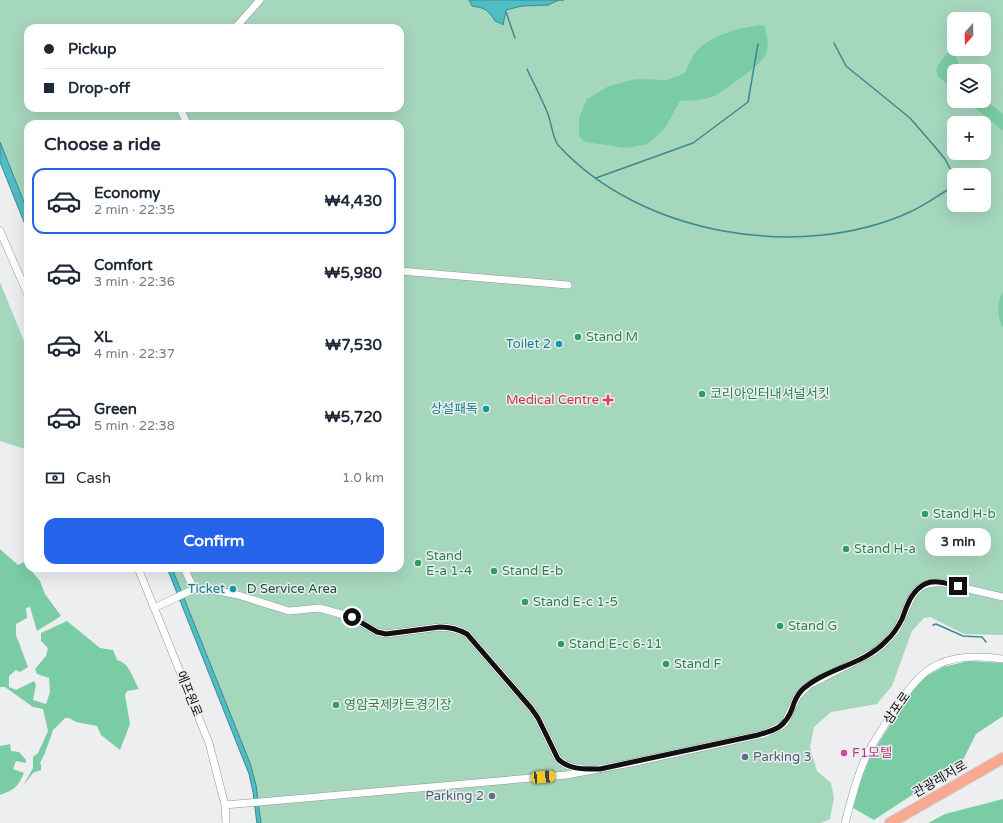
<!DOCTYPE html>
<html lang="en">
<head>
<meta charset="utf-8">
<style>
  :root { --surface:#fff; --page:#f6f6f7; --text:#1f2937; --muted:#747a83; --line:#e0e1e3; --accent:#2563eb }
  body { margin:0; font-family:"Varela Round","Noto Sans KR",sans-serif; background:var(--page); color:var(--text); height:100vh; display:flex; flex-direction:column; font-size:15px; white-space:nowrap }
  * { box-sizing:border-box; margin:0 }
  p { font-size:13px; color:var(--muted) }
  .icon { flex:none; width:22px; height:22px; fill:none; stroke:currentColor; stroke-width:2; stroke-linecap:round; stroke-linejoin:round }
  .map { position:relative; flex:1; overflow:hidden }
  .side { position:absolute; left:24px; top:120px; width:380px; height:452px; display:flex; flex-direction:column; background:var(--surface); border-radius:12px; box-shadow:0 4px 16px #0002 }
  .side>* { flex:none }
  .top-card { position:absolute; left:24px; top:24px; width:380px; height:88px; border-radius:12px; box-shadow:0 4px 16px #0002; display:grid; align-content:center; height:88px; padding:0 20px; background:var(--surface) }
  .needle { width:26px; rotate:200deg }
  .tools { position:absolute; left:947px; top:12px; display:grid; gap:8px }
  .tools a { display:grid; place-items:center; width:44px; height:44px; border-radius:8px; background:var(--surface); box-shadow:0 4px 16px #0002; font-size:20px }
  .end { position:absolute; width:18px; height:18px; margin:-9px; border:5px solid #111112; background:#fff; box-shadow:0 0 0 2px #fff }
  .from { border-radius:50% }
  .bubble { position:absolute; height:28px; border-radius:12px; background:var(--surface); box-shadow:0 4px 16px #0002; font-size:13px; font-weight:800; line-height:28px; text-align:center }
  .car { position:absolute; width:12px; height:24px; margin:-12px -6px; border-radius:5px; box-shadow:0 0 3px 1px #0007; background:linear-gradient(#f5c518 24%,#345 0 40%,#f5c518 0 76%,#345 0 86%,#f5c518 0) }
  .top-card b { display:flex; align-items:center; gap:14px; height:38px; font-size:15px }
  .top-card b+b { border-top:1px solid var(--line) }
  .top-card i { width:10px; height:10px; background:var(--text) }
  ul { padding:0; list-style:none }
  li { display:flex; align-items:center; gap:12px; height:66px; margin:0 8px 6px; padding:0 12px; border:2px solid transparent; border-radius:12px }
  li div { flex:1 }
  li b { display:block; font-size:15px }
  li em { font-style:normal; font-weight:800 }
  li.selected { border-color:var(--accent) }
  li>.icon { width:36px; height:36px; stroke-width:1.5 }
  h2 { padding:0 20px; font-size:18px; line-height:48px }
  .pay { display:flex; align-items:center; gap:10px; height:44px; padding:0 20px; font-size:15px }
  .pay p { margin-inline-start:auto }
  .cta { display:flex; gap:8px; margin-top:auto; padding:8px 20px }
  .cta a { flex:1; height:46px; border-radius:12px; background:var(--accent); color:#fff; font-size:16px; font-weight:800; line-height:46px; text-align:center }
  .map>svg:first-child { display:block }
  .green { fill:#a5d7bd; fill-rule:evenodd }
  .forest { fill:#7acca5 }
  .water { fill:#50bcc4; stroke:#3d898f }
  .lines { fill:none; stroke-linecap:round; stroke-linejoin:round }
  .stream { stroke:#3d898f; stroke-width:1.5 }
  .minor-casing { stroke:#959698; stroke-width:8 }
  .highway-casing { stroke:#cbcbcb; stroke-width:12 }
  .minor { stroke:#fff; stroke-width:7 }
  .highway { stroke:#faa88f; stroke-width:10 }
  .route { stroke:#111112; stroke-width:5 }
  .leisure-dot { fill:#2e9e5b; stroke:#edeef0; stroke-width:1.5 }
  .culture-dot { fill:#0f9aa8; stroke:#edeef0; stroke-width:1.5 }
  .health-dot { fill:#e0444e; stroke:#edeef0; stroke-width:1.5 }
  .hotel-dot { fill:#d1479c; stroke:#edeef0; stroke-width:1.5 }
  .service-dot { fill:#5c6f8a; stroke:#edeef0; stroke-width:1.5 }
  .labels { text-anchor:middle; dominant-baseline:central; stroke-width:3; stroke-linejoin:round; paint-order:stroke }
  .leisure-label { font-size:13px; fill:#27864d; stroke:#edeef0; text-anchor:start }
  .culture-label { font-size:13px; fill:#0d838f; stroke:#edeef0; text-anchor:end }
  .health-label { font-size:13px; fill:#be3a42; stroke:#edeef0; text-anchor:end }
  .park-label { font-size:13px; fill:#15553c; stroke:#edeef0 }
  .street-label { font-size:13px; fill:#111112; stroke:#edeef0 }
  .hotel-label { font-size:13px; fill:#b23c85; stroke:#edeef0; text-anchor:start }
  .service-label { font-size:13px; fill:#4e5e75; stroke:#edeef0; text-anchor:start }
</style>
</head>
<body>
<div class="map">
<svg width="1003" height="823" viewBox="0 0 1003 823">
  <rect width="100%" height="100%" fill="#edeef0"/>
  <path class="green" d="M0,0H1003V635L964,634L930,617L924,618L912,631L892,686L877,704L831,712L814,727L810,747L817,771L831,783L834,798L830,819L821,823H256L252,774L169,568H400V124H28V219L0,150ZM954,19H984V49H954ZM28,28H400V108H28ZM954,71H984V101H954ZM954,123H984V153H954ZM954,175H984V205H954Z
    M0,282L28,351V450L0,441Z"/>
  <path class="forest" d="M764,25C767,35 770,45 765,56C761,64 723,92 714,96C703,101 691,100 680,101L665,128L648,144L627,148L585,142L579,136V118L587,99L609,86L636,79L667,80L685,73C688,66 691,59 695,53C709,35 743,26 764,25Z
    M952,47L961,71H954V91L938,76L936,70L938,65Z
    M984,99L1003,114V131L967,101H984Z
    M1003,291V326L1002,327C997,315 997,303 1003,291Z
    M0,549L18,565L24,562L40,581L45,594L61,616L37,631L30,607L26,608L27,618L16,624V635L28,667L20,672L16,670L9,676V687L16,690L34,681L36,685L33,700L46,704L50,692L49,678L37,674L35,669L46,656L48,648L41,641V633L67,621L100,648L113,650L117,660C130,663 133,679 139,689L127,691L125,695L130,724L120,750L101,735L97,726L76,722L69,718H65L53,730L45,753L40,763L41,765V770L33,773L23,786L33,768V757L38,753L48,731L43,709L33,707L5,687H0Z
    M969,661L1003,663V716L976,734L962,762L874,820L853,808L861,780L871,755L909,695L926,676L943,667Z
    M10,744L11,751L19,752L26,760V763L16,761L13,769L24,773C18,787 14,790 0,795V746Z
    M1003,799V823H928L945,814Z"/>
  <path class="water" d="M469,0H564H559L548,5L522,6L506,10L503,25L500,23L495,21C488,10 486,8 472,6Z
    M0,142L28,212V232L0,162Z
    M167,568H172L250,763L256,785L261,823H257L253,792L249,774Z"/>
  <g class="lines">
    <path class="stream" d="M506,12L515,38
      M834,43L846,66L910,118L936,148L945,159L954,176
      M527,69C534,84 542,99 548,114C551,122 553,139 558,145C640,235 800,262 910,212C925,205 940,194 954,186
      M596,178L693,143L748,102L758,44
      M933,625L936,624L963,636L982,637L986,642"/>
    <defs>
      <path id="minor" d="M235,28L260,0
        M180,108L187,124
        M0,231L28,295
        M400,271L568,285
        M138,568L209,743L225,805L226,823
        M184,568L194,589
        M154,608L194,589L218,591L238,595L289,611L319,608L352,617L377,632L386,634L440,627C450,627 458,629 467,634L531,708L538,718L558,759C566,767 575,768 586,769
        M225,805L566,775L631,763L764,734L781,726L785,723L797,697L809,685L874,652C883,645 892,637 898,627C910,605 910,580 943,583L1003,597
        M845,823C851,801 856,779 865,759C874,739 887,722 899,704C909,689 920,673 937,665C957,655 981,656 1003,659"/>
      <path id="highway" d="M890,823L1003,758"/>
    </defs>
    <use href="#minor" class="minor-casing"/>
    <use href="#highway" class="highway-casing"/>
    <use href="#minor" class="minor"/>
    <use href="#highway" class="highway"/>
  </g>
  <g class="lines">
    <path class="route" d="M352,617L377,632L386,634L440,627C450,627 458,629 467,634L531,708L538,718L558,759C569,770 585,769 600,769L758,735C776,730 785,727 792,709C794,702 797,695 802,690C826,668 864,665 886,641C893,635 898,627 902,619C907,606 911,591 925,584C935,579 948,584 958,586"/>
  </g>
  <g class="leisure-dot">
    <circle cx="578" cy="337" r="4"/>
    <circle cx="702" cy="394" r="4"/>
    <circle cx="925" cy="514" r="4"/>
    <circle cx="846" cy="549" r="4"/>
    <circle cx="418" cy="563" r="4"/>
    <circle cx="494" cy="571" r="4"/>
    <circle cx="525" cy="602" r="4"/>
    <circle cx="780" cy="626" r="4"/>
    <circle cx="561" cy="644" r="4"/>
    <circle cx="666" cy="664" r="4"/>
    <circle cx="336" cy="705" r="4"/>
  </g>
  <g class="culture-dot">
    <circle cx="559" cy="344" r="4"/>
    <circle cx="486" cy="409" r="4"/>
    <circle cx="233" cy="589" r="4"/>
  </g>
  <path class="health-dot" d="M606 394h4v4h4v4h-4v4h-4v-4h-4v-4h4z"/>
  <circle class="hotel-dot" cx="844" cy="753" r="4"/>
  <g class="service-dot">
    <circle cx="745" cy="757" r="4"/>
    <circle cx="492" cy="796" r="4"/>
  </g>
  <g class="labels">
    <g class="leisure-label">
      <text x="586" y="337">Stand M</text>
      <text x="710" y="394">코리아인터내셔널서킷</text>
      <text x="933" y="514">Stand H-b</text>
      <text x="854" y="549">Stand H-a</text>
      <text x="426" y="556">Stand<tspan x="426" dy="15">E-a 1-4</tspan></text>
      <text x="502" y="571">Stand E-b</text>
      <text x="533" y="602">Stand E-c 1-5</text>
      <text x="788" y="626">Stand G</text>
      <text x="569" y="644">Stand E-c 6-11</text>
      <text x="674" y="664">Stand F</text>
      <text x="344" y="705">영암국제카트경기장</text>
    </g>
    <g class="culture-label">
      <text x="551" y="344">Toilet 2</text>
      <text x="478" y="409">상설패독</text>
      <text x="225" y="589">Ticket</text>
    </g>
    <g class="health-label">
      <text x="599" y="400">Medical Centre</text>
    </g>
    <g class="park-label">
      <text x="292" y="589">D Service Area</text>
    </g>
    <g class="street-label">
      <text transform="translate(189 694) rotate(68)">에프원로</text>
      <text transform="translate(897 708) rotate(-55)">삼포로</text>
      <text transform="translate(940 779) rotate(-30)">관광레저로</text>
    </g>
    <g class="hotel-label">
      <text x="852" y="753">F1모텔</text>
    </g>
    <g class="service-label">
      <text x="753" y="757">Parking 3</text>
      <text x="484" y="796" text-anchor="end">Parking 2</text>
    </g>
  </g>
</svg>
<div class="tools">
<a><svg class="needle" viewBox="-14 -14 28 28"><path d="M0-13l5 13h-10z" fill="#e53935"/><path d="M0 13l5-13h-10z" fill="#747a83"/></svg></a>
<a><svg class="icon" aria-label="layers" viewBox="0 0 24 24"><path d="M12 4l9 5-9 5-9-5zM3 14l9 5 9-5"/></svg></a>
<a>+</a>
<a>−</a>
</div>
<i class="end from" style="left:352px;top:617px"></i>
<i class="end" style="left:958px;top:586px"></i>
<div class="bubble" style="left:925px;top:528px;width:66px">3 min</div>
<i class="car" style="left:543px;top:777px;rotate:85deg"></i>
<div class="top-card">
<b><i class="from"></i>Pickup</b>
<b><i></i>Drop-off</b>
</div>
<section class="side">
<h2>Choose a ride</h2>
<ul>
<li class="selected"><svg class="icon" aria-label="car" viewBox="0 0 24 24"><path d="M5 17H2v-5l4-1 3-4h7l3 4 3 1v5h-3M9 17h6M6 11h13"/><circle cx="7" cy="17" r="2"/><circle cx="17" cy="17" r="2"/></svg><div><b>Economy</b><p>2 min · 22:35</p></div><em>₩4,430</em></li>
<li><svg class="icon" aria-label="car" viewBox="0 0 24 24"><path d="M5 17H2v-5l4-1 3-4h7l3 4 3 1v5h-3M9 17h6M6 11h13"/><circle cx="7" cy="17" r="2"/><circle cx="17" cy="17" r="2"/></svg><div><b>Comfort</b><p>3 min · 22:36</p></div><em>₩5,980</em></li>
<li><svg class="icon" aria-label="car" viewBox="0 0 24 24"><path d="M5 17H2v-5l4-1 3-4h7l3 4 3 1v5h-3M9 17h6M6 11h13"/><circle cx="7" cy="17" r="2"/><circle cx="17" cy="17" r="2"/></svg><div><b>XL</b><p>4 min · 22:37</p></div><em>₩7,530</em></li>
<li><svg class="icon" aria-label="car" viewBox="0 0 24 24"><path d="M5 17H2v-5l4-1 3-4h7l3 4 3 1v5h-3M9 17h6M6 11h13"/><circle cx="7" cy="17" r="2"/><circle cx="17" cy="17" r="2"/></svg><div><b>Green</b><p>5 min · 22:38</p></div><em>₩5,720</em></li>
</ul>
<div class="pay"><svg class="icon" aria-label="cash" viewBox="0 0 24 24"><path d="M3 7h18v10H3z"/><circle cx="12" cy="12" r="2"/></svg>Cash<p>1.0 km</p></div>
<div class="cta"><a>Confirm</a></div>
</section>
</div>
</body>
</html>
